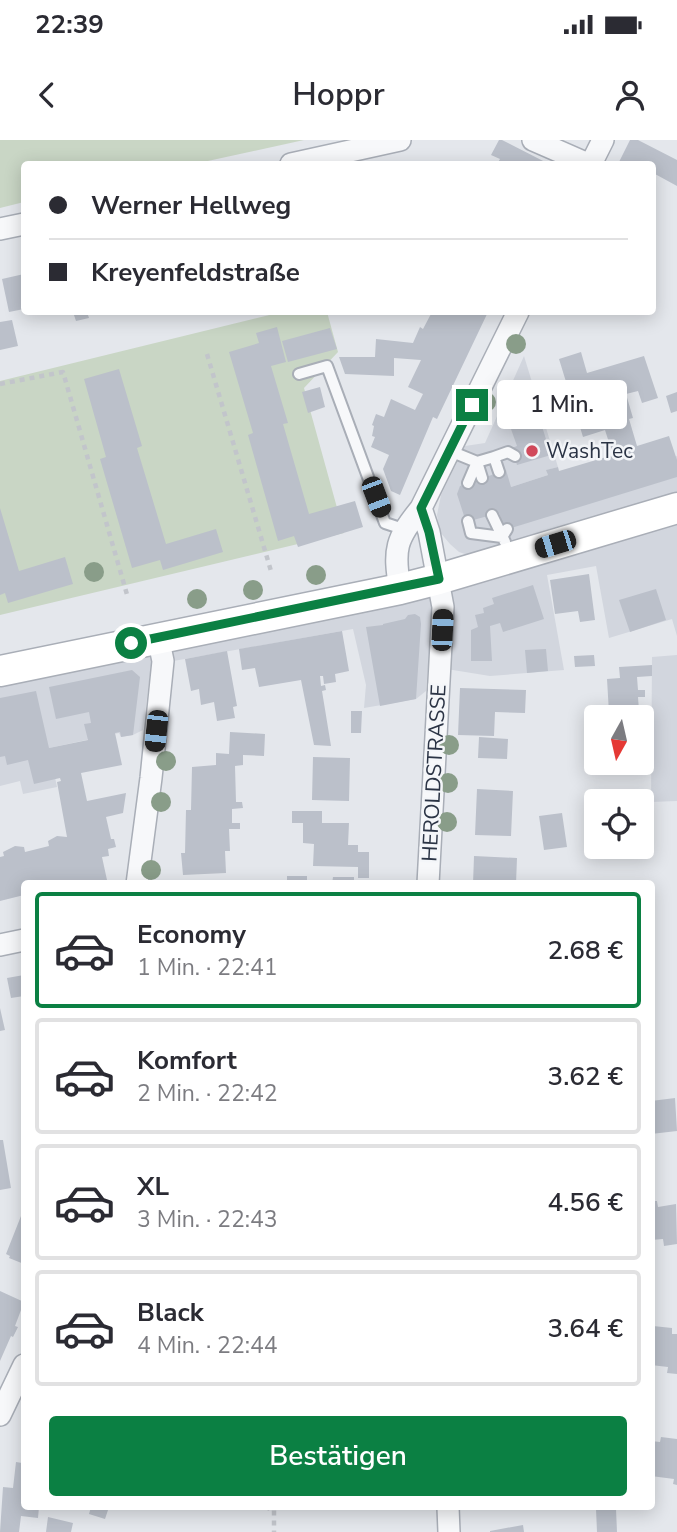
<!DOCTYPE html>
<html lang="de">
<head>
<meta charset="utf-8">
<style>
  :root { --surface:#fff; --page:#f7f7f7; --text:#2b2b33; --muted:#7c7c81; --line:#e1e1e2; --accent:#0b8043 }
  body { margin:0; font-family:"Nunito Sans",sans-serif; background:var(--page); color:var(--text); height:100vh; display:flex; flex-direction:column; font-size:26px; white-space:nowrap }
  * { box-sizing:border-box; margin:0 }
  p { font-size:23px; color:var(--muted) }
  .icon { flex:none; width:38px; height:38px; fill:none; stroke:currentColor; stroke-width:2; stroke-linecap:round; stroke-linejoin:round }
  .map { position:relative; flex:1; overflow:hidden }
  .panel { position:absolute; left:21px; top:740px; width:634px; height:630px; display:flex; flex-direction:column; background:var(--surface); border-radius:7px; box-shadow:0 4px 18px #0003 }
  .panel>* { flex:none }
  .guide { position:absolute; left:21px; top:21px; width:635px; height:154px; border-radius:7px; box-shadow:0 4px 18px #0003; display:grid; align-content:center; height:154px; padding:0 28px; background:var(--surface) }
  .needle { width:46px; rotate:188deg }
  .buttons { position:absolute; left:584px; top:565px; display:grid; gap:14px }
  .buttons a { display:grid; place-items:center; width:70px; height:70px; border-radius:7px; background:var(--surface); box-shadow:0 4px 18px #0003; font-size:35px }
  .end { position:absolute; width:32px; height:32px; margin:-16px; border:9px solid #0b8043; background:#fff; box-shadow:0 0 0 4px #fff }
  .from { border-radius:50% }
  .bubble { position:absolute; height:49px; border-radius:7px; background:var(--surface); box-shadow:0 4px 18px #0003; font-size:23px; font-weight:600; line-height:49px; text-align:center }
  .car { position:absolute; width:21px; height:42px; margin:-21px -10px; border-radius:9px; box-shadow:0 0 5px 2px #0007; background:linear-gradient(#222 24%,#8ab4d8 0 40%,#222 0 76%,#8ab4d8 0 86%,#222 0) }
  .guide b { display:flex; align-items:center; gap:24px; height:66px; font-size:26px }
  .guide b+b { border-top:2px solid var(--line) }
  .guide i { width:18px; height:18px; background:var(--text) }
  ul { padding:12px 0 0; list-style:none }
  li { display:flex; align-items:center; gap:21px; height:116px; margin:0 14px 10px; padding:0 14px; border:4px solid var(--line); border-radius:7px }
  li div { flex:1 }
  li b { display:block; font-size:26px }
  li em { font-style:normal; font-weight:600 }
  li.selected { border-color:var(--accent) }
  li>.icon { width:63px; height:63px; stroke-width:1.5 }
  .button { display:flex; gap:14px; margin-top:auto; padding:14px 28px }
  .button a { flex:1; height:80px; border-radius:7px; background:var(--accent); color:#fff; font-size:28px; font-weight:600; line-height:80px; text-align:center }
  .status { display:flex; justify-content:space-between; align-items:center; height:49px; padding:0 35px; background:var(--surface); direction:ltr }
  .status svg { height:19px; fill:currentColor }
  header { display:flex; justify-content:space-between; align-items:center; height:91px; padding:0 28px; background:var(--surface); font-size:32px; font-weight:600 }
  .map>svg:first-child { display:block }
  .built { fill:#d2d6de }
  .green { fill:#c9d6c5 }
  .building { fill:#bbc0ca }
  .lines { fill:none; stroke-linecap:round; stroke-linejoin:round }
  .service-casing { stroke:#a9aeb7; stroke-width:14 }
  .minor-casing { stroke:#a9aeb7; stroke-width:24 }
  .secondary-casing { stroke:#a9aeb7; stroke-width:33 }
  .path { stroke:#c2c5cb; stroke-width:4.5; stroke-dasharray:5 5; stroke-linecap:butt }
  .service { stroke:#f7f8fa; stroke-width:10 }
  .minor { stroke:#f7f8fa; stroke-width:21 }
  .secondary { stroke:#fff; stroke-width:30 }
  .tree { fill:#899d89 }
  .route { stroke:#0b8043; stroke-width:9 }
  .poi-dot { fill:#d1495b; stroke:#f4f6f9; stroke-width:2.5 }
  .labels { text-anchor:middle; dominant-baseline:central; stroke-width:5; stroke-linejoin:round; paint-order:stroke }
  .poi-label { font-size:21px; fill:#2b3445; stroke:#f4f6f9; text-anchor:start }
  .street-label { font-size:21px; fill:#2b3445; stroke:#f4f6f9 }
</style>
</head>
<body>
<div class="status"><b>22:39</b><svg viewBox="0 0 49 12"><path d="M0 12V9h3v3zM5 12V6h3v6zM10 12V3h3v9zM15 12V0h3v12zM26 1h20v11H26zM47 4h2v5h-2z"/></svg></div>
<header><svg class="icon" aria-label="back" viewBox="0 0 24 24"><path d="M15 5l-7 7 7 7"/></svg>Hoppr<svg class="icon" aria-label="person" viewBox="0 0 24 24"><circle cx="12" cy="8" r="4"/><path d="M4 21q1-7 8-7t8 7"/></svg></header>
<div class="map">
<svg width="677" height="1392" viewBox="0 0 677 1392">
  <rect width="100%" height="100%" fill="#e4e7ec"/>
  <path class="built" d="M524,216L558,327L547,330L548,335L511,347L517,366L677,316V352L468,415L459,412L450,404L440,392L437,375L441,355L465,306L485,303Z
    M677,383V496L672,479L609,498L596,426L547,435L564,530L490,536L428,526L426,551L416,559L364,568L366,545L353,489L151,525L143,590L133,595L121,597L119,593L49,608L57,647L23,654L20,641L0,646V546L440,454Z
    M677,515V661L651,662L652,517Z"/>
  <path class="green" d="M0,0H304L194,24H24V62L0,68Z
    M282,172H327L338,212L304,248L344,393L0,475V241Z"/>
  <path class="building" d="M499,0H502L549,24H497L500,19L491,15Z
    M630,0H638L677,20V46L655,34L653,39V24H618Z
    M24,134V169L9,172L2,139Z
    M73,172H87L89,178L76,181Z
    M432,172H488L437,279L433,277L400,355L391,351L383,329L389,315L371,307L375,297L372,296L374,286L372,285L376,274L384,277L391,259L415,270L423,254L408,247L421,220L394,218V236L345,234L339,217H375L376,199L413,203L420,187L423,189Z
    M12,180L18,206L0,210V182Z
    M277,187L286,222L271,226L288,283L283,284L309,374L355,361L363,387L298,407L294,396L278,401L248,295L253,293L229,212L259,203L256,193Z
    M330,188L337,209L288,222L282,201Z
    M581,212L587,233L644,216L658,258L642,263L638,251L626,254L633,278L629,279L637,306L669,296L677,320V337L505,390L499,373L466,382L457,354L460,346L506,330L511,347L548,335L546,330L558,327L559,331L613,315L605,290L583,297L559,219Z
    M119,229L142,306L137,308L166,404L216,389L223,412L163,430L160,420L132,428L100,319L106,317L84,239Z
    M320,247L325,267L308,273L302,252Z
    M677,252V271L671,273L666,256Z
    M533,258L551,315L517,325L512,308L517,306L511,289L522,285L515,263Z
    M0,368L19,431L65,417L73,444L8,463L5,453L0,455Z
    M589,434L595,480L580,482L578,471L555,474L550,440Z
    M533,445L544,479L503,492L500,483L490,486L492,521H471V490L478,487L475,475L484,473L483,468L494,464L492,458Z
    M656,449L666,480L630,492L619,460Z
    M415,474L420,477L421,484L416,559L380,566L366,487L383,485V484L405,479L408,475Z
    M342,491L349,531L335,534L336,542L324,544L323,536H320L321,546L325,545L326,550L322,551L331,606L314,605L301,540L259,547L255,528L242,530L239,509Z
    M546,509L548,531L527,533L525,510Z
    M227,511L237,566L233,567L235,578L217,581L214,562L201,565L199,549L191,551L185,519Z
    M594,515L595,526L575,527L574,516Z
    M652,525V536L637,537L638,550H645V557H638L639,571L609,573L607,539L620,538L619,527Z
    M132,530L140,537L133,595L121,597L120,592L115,593L122,625L81,633L87,661L126,653L123,673L106,677L111,699H114L116,707L108,709L109,716L102,717L107,740L104,744H24V755L0,761V717L4,716L3,712L15,706L24,707L25,712L49,706L48,701L57,696L67,697L57,642L61,641L60,638L34,644L28,620L7,625L5,616L0,617V558L36,551L49,608L88,600L84,584L91,583L89,572L56,579L49,547Z
    M460,548L526,550L525,573L495,572L494,596L458,595Z
    M351,571H362L361,593H351Z
    M230,592L265,594L264,616L243,615V625L235,626L236,662H242L243,668L232,669V683H240V689H229L230,711H225L226,733L183,735L181,713H185L186,670H191L192,627L216,625V613L229,614Z
    M479,597L508,599L507,619L478,618Z
    M313,617L350,618L349,661L312,660Z
    M477,649L513,651L511,696L475,695Z
    M612,653H634V662H612Z
    M292,671H322V683H349L348,705H358V712H369V738H358V727L313,726L314,704L303,703V683H292Z
    M562,673L567,707L544,710L539,676Z
    M474,716L517,718L516,744H473Z
    M287,736H307V744H287Z
    M333,737H354V744H332Z
    M24,835V856L11,858L7,838Z
    M0,868L5,890L0,891Z
    M675,958L677,991L651,994V961Z
    M0,1000H3L11,1048L0,1050Z
    M651,1061H657L658,1067L676,1064L677,1104L664,1106L663,1099L651,1100Z
    M21,1076L24,1077V1124L9,1118L10,1116L6,1114Z
    M0,1151L24,1162L15,1186L18,1187L13,1197L11,1196L0,1221Z
    M653,1186L672,1188V1194H677V1234L667,1233L668,1227L651,1225Z
    M661,1297L677,1299V1345L673,1344L674,1339L651,1336V1301L660,1302Z
    M23,1315L24,1367H39L38,1378L21,1376L19,1392H0L3,1347L13,1348L16,1322L22,1323Z
    M91,1367H109L105,1379L89,1374Z
    M596,1369H616L617,1392H597Z
    M48,1377L73,1383L71,1392H46Z
    M523,1385L524,1392H490V1391Z"/>
  <g class="lines">
    <defs>
      <path id="service" d="M299,234L327,226L385,383L406,390
        M450,311L477,322L468,343
        M494,317L508,312L515,316
        M482,338L477,322L494,317L499,332
        M492,375L505,402
        M468,381L471,393L502,397L507,389"/>
      <path id="minor" d="M533,0L588,24
        M291,24L400,0
        M591,24L603,0
        M0,89L24,84
        M421,368L429,392L443,467L428,744
        M400,449C393,409 396,399 421,368L518,172
        M137,744L151,638L163,521L158,497
        M0,805L24,800
        M0,1275L24,1225
        M448,1367L449,1392"/>
      <path id="secondary" d="M0,531L400,449L439,439L677,368"/>
    </defs>
    <use href="#service" class="service-casing"/>
    <use href="#minor" class="minor-casing"/>
    <use href="#secondary" class="secondary-casing"/>
    <path class="path" d="M207,214L271,431
      M0,244L63,232L128,458
      M265,1367L274,1370V1392"/>
    <use href="#service" class="service"/>
    <use href="#minor" class="minor"/>
    <use href="#secondary" class="secondary"/>
  </g>
  <g class="tree">
    <circle cx="516" cy="204" r="10"/>
    <circle cx="486" cy="262" r="10"/>
    <circle cx="94" cy="432" r="10"/>
    <circle cx="316" cy="435" r="10"/>
    <circle cx="253" cy="450" r="10"/>
    <circle cx="197" cy="459" r="10"/>
    <circle cx="449" cy="605" r="10"/>
    <circle cx="166" cy="621" r="10"/>
    <circle cx="448" cy="643" r="10"/>
    <circle cx="161" cy="662" r="10"/>
    <circle cx="447" cy="682" r="10"/>
    <circle cx="151" cy="730" r="10"/>
  </g>
  <g class="lines">
    <path class="route" d="M131,503L439,439L429,392L421,368L472,265"/>
  </g>
  <circle class="poi-dot" cx="532" cy="311" r="7"/>
  <g class="labels">
    <g class="poi-label">
      <text x="546" y="311">WashTec</text>
    </g>
    <g class="street-label">
      <text transform="translate(434 633) rotate(-87)">HEROLDSTRASSE</text>
    </g>
  </g>
</svg>
<div class="buttons">
<a><svg class="needle" viewBox="-14 -14 28 28"><path d="M0-13l5 13h-10z" fill="#e53935"/><path d="M0 13l5-13h-10z" fill="#7c7c81"/></svg></a>
<a><svg class="icon" aria-label="locate" viewBox="0 0 24 24"><circle cx="12" cy="12" r="6"/><path d="M12 2v4M12 18v4M2 12h4M18 12h4"/></svg></a>
</div>
<i class="end from" style="left:131px;top:503px"></i>
<i class="end" style="left:472px;top:265px"></i>
<div class="bubble" style="left:497px;top:240px;width:130px">1 Min.</div>
<i class="car" style="left:376px;top:357px;rotate:159deg"></i>
<i class="car" style="left:555px;top:404px;rotate:253deg"></i>
<i class="car" style="left:442px;top:490px;rotate:3deg"></i>
<i class="car" style="left:156px;top:591px;rotate:186deg"></i>
<div class="guide">
<b><i class="from"></i>Werner Hellweg</b>
<b><i></i>Kreyenfeldstraße</b>
</div>
<section class="panel">
<ul>
<li class="selected"><svg class="icon" aria-label="car" viewBox="0 0 24 24"><path d="M5 17H2v-5l4-1 3-4h7l3 4 3 1v5h-3M9 17h6M6 11h13"/><circle cx="7" cy="17" r="2"/><circle cx="17" cy="17" r="2"/></svg><div><b>Economy</b><p>1 Min. · 22:41</p></div><em>2.68 €</em></li>
<li><svg class="icon" aria-label="car" viewBox="0 0 24 24"><path d="M5 17H2v-5l4-1 3-4h7l3 4 3 1v5h-3M9 17h6M6 11h13"/><circle cx="7" cy="17" r="2"/><circle cx="17" cy="17" r="2"/></svg><div><b>Komfort</b><p>2 Min. · 22:42</p></div><em>3.62 €</em></li>
<li><svg class="icon" aria-label="car" viewBox="0 0 24 24"><path d="M5 17H2v-5l4-1 3-4h7l3 4 3 1v5h-3M9 17h6M6 11h13"/><circle cx="7" cy="17" r="2"/><circle cx="17" cy="17" r="2"/></svg><div><b>XL</b><p>3 Min. · 22:43</p></div><em>4.56 €</em></li>
<li><svg class="icon" aria-label="car" viewBox="0 0 24 24"><path d="M5 17H2v-5l4-1 3-4h7l3 4 3 1v5h-3M9 17h6M6 11h13"/><circle cx="7" cy="17" r="2"/><circle cx="17" cy="17" r="2"/></svg><div><b>Black</b><p>4 Min. · 22:44</p></div><em>3.64 €</em></li>
</ul>
<div class="button"><a>Bestätigen</a></div>
</section>
</div>
</body>
</html>
